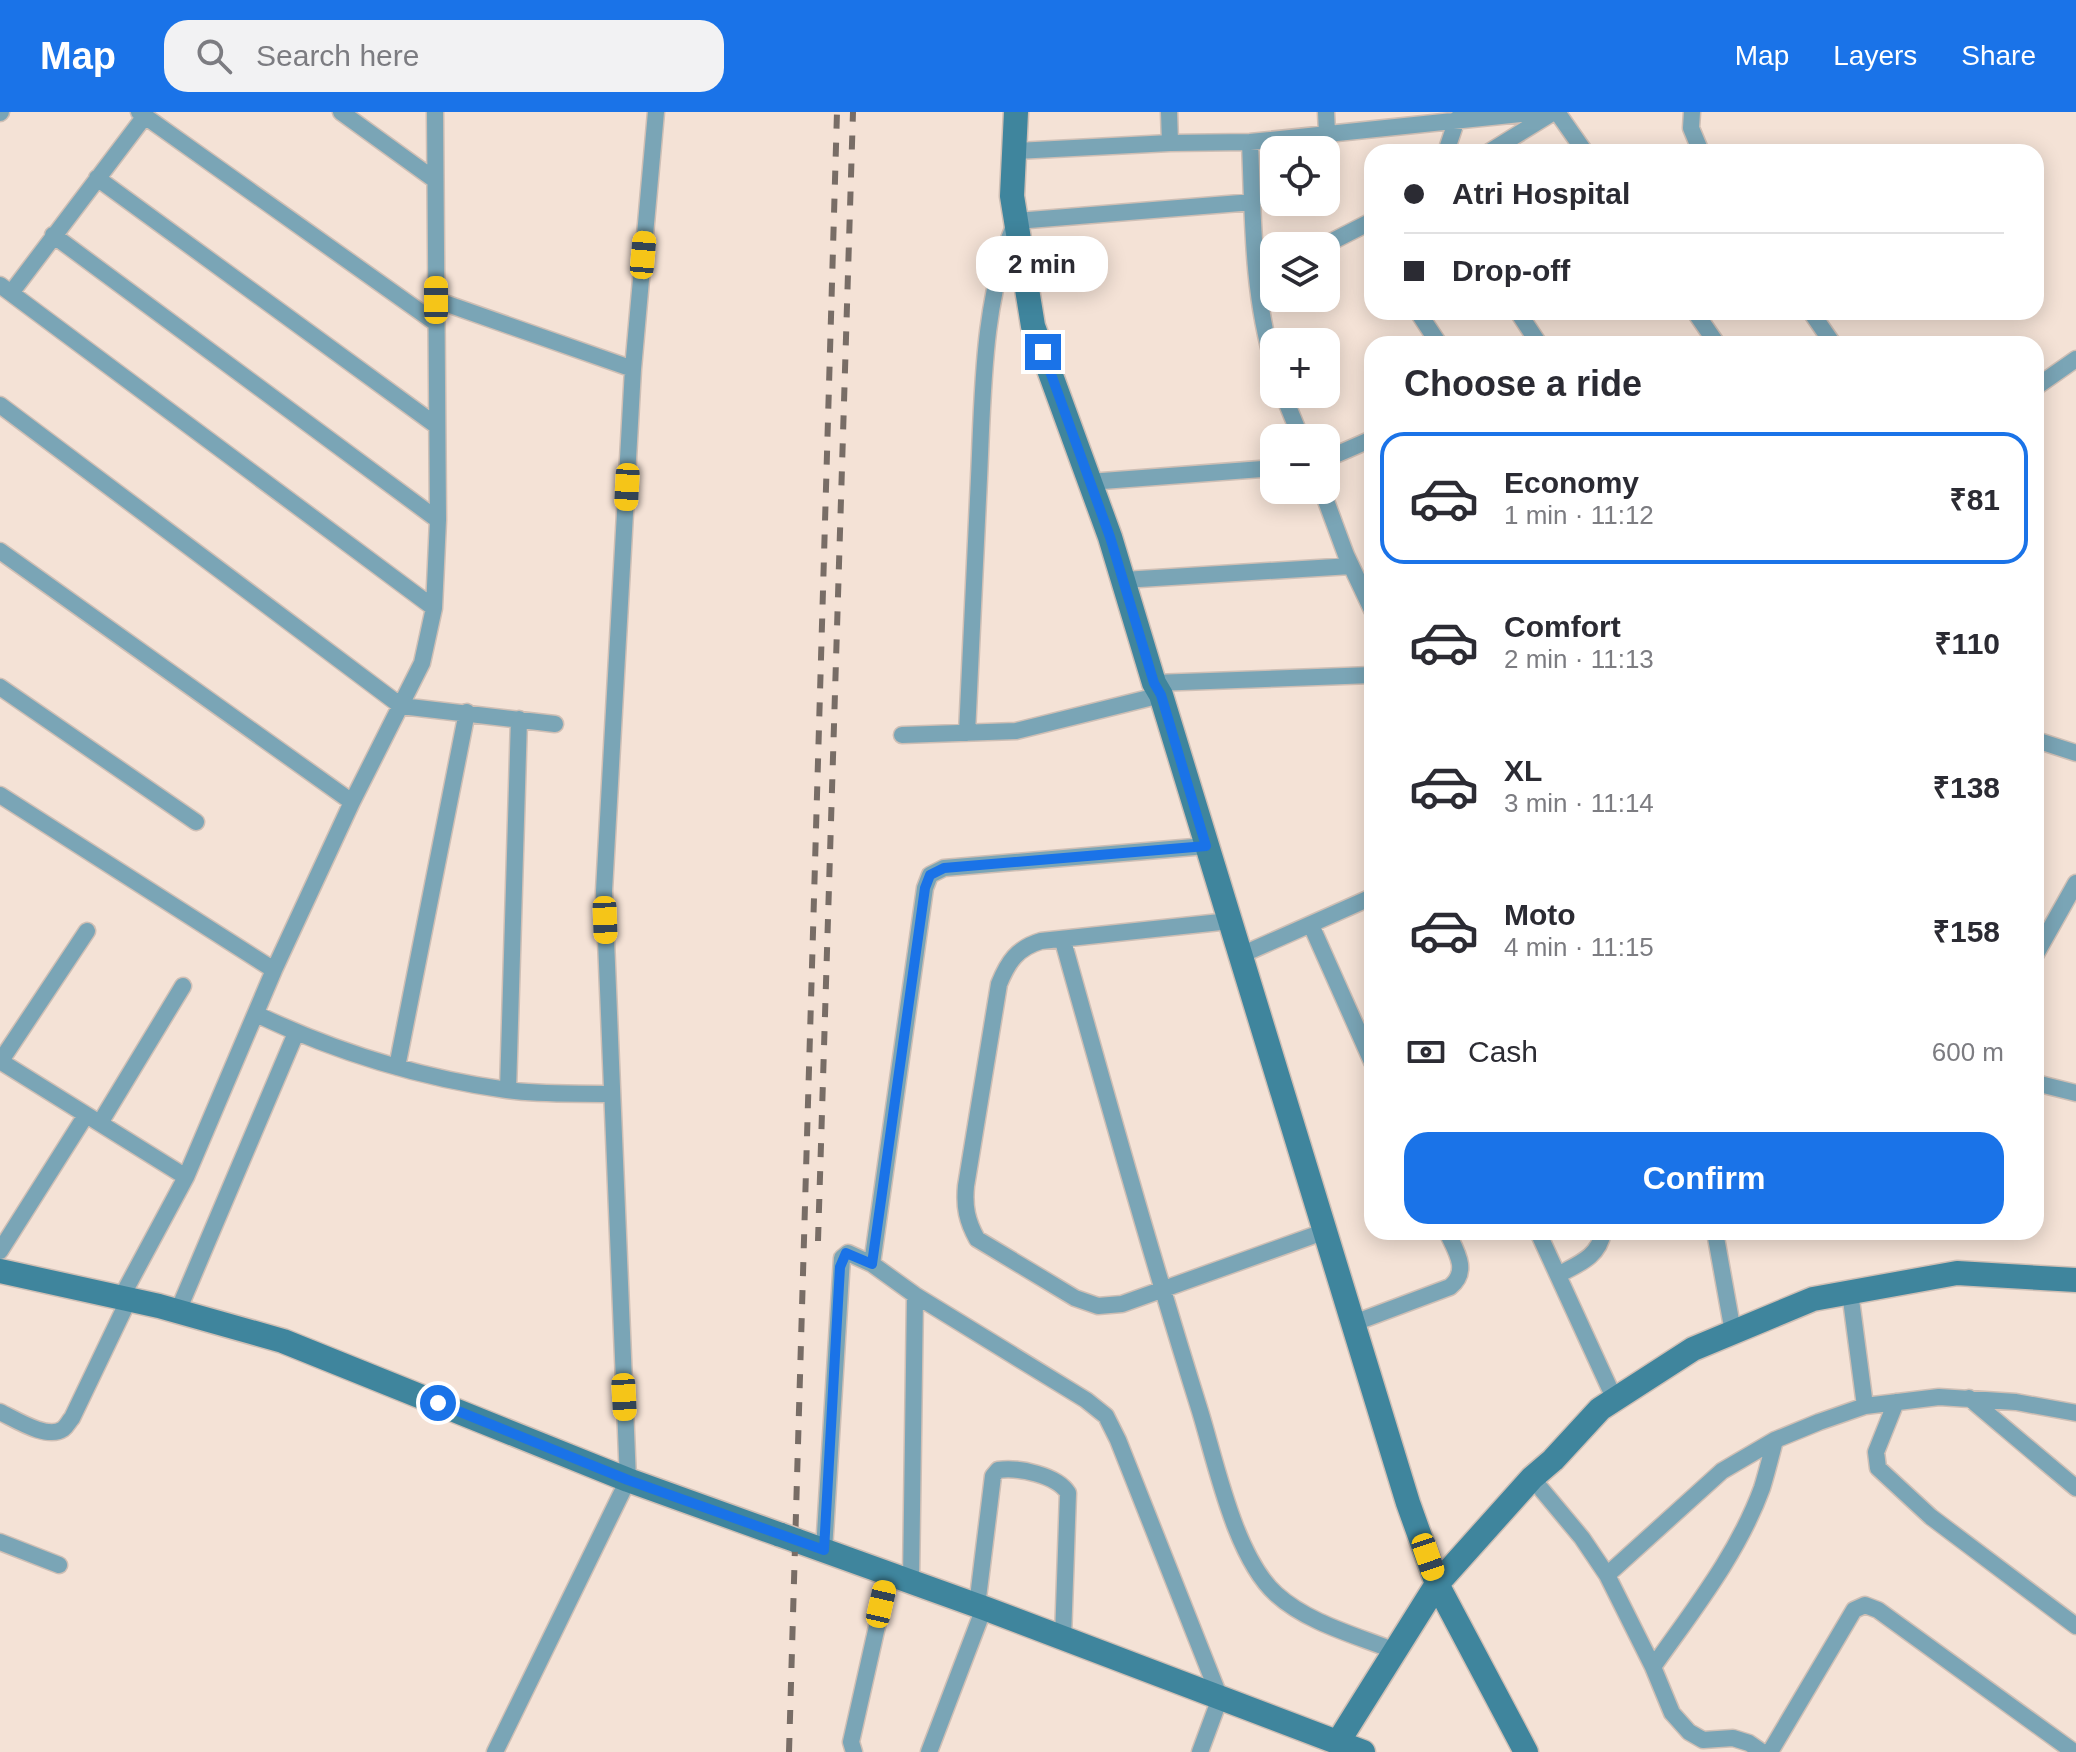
<!DOCTYPE html>
<html lang="en">
<head>
<meta charset="utf-8">
<style>
  :root { --surface:#fff; --page:#f2f2f3; --text:#2b2b33; --muted:#7c7c81; --line:#e1e1e2; --accent:#1a73e8 }
  body { margin:0; font-family:Arial,sans-serif; background:var(--page); color:var(--text); height:100vh; display:flex; flex-direction:column; font-size:30px; white-space:nowrap }
  * { box-sizing:border-box; margin:0 }
  p { font-size:26px; color:var(--muted) }
  .icon { flex:none; width:44px; height:44px; fill:none; stroke:currentColor; stroke-width:2; stroke-linecap:round; stroke-linejoin:round }
  .map { position:relative; flex:1; overflow:hidden }
  .details { position:absolute; left:1364px; top:224px; width:680px; height:904px; display:flex; flex-direction:column; background:var(--surface); border-radius:24px; box-shadow:0 4px 20px #0003 }
  .details>* { flex:none }
  .guide { position:absolute; left:1364px; top:32px; width:680px; height:176px; border-radius:24px; box-shadow:0 4px 20px #0003; display:grid; align-content:center; height:176px; padding:0 40px; background:var(--surface) }
  .buttons { position:absolute; left:1260px; top:24px; display:grid; gap:16px }
  .buttons a { display:grid; place-items:center; width:80px; height:80px; border-radius:16px; background:var(--surface); box-shadow:0 4px 20px #0003; font-size:40px }
  .end { position:absolute; width:36px; height:36px; margin:-18px; border:10px solid #1a73e8; background:#fff; box-shadow:0 0 0 4px #fff }
  .from { border-radius:50% }
  .bubble { position:absolute; height:56px; border-radius:24px; background:var(--surface); box-shadow:0 4px 20px #0003; font-size:26px; font-weight:700; line-height:56px; text-align:center }
  .car { position:absolute; width:24px; height:48px; margin:-24px -12px; border-radius:10px; box-shadow:0 0 6px 2px #0007; background:linear-gradient(#f5c518 24%,#345 0 40%,#f5c518 0 76%,#345 0 86%,#f5c518 0) }
  .guide b { display:flex; align-items:center; gap:28px; height:76px; font-size:30px }
  .guide b+b { border-top:2px solid var(--line) }
  .guide i { width:20px; height:20px; background:var(--text) }
  ul { padding:0; list-style:none }
  li { display:flex; align-items:center; gap:24px; height:132px; margin:0 16px 12px; padding:0 24px; border:4px solid transparent; border-radius:24px }
  li div { flex:1 }
  li b { display:block; font-size:30px }
  li em { font-style:normal; font-weight:700 }
  li.active { border-color:var(--accent) }
  li>.icon { width:72px; height:72px; stroke-width:1.5 }
  h2 { padding:0 40px; font-size:36px; line-height:96px }
  .pay { display:flex; align-items:center; gap:20px; height:88px; padding:0 40px; font-size:30px }
  .pay p { margin-inline-start:auto }
  .button { display:flex; gap:16px; margin-top:auto; padding:16px 40px }
  .button a { flex:1; height:92px; border-radius:24px; background:var(--accent); color:#fff; font-size:32px; font-weight:700; line-height:92px; text-align:center }
  header { display:flex; align-items:center; gap:48px; box-sizing:border-box; height:112px; padding:0 40px; background:var(--accent); color:#fff }
  header strong { font-size:38px }
  nav { display:flex; gap:44px; margin-inline-start:auto; font-size:28px }
  .search { width:560px; height:72px; background:var(--page); display:flex; align-items:center; gap:20px; box-sizing:border-box; padding:0 28px; border-radius:24px; color:var(--muted); font-size:30px }
  .map>svg:first-child { display:block }
  .lines { fill:none; stroke-linecap:round; stroke-linejoin:round }
  .street-casing { stroke:#cfbfb5; stroke-width:19 }
  .secondary-casing { stroke:#cfbfb5; stroke-width:27 }
  .street { stroke:#7aa5b6; stroke-width:16 }
  .secondary { stroke:#3f859d; stroke-width:24 }
  .rail { stroke:#786d66; stroke-width:6; stroke-dasharray:14 14; stroke-linecap:butt }
  .secondary-bridge-casing { stroke:#cfbfb5; stroke-width:27; stroke-linecap:butt }
  .secondary-bridge { stroke:#3f859d; stroke-width:24 }
  .route { stroke:#1a73e8; stroke-width:10 }
</style>
</head>
<body>
<header>
<strong>Map</strong>
<div class="search"><svg class="icon" aria-label="search" viewBox="0 0 24 24"><circle cx="10" cy="10" r="6"/><path d="M15 15l6 6"/></svg>Search here</div>
<nav><a>Map</a><a>Layers</a><a>Share</a></nav>
</header>
<div class="map">
<svg width="2076" height="1640" viewBox="0 0 2076 1640">
  <rect width="100%" height="100%" fill="#f4e2d6"/>
  <g class="lines">
    <defs>
      <path id="street" d="M139,0L436,211
        M341,0L435,68
        M1169,0L1170,31
        M1326,0L1327,21
        M1557,0L1585,40
        M1692,0L1691,16L1701,40
        M0,1L1,0
        M1250,30C1253,103 1252,183 1274,253
        M1015,39L1170,31L1250,30L1539,0
        M1446,40L1457,7
        M1489,40L1554,0
        M97,66L437,314
        M53,123L438,408
        M1323,134L1372,109
        M0,173L434,496
        M11,181L145,4
        M436,188L633,257
        M1418,200L1439,232
        M1518,200L1539,232
        M1695,200L1717,232
        M1811,200L1833,232
        M2036,275L2076,247
        M1283,282L1301,326
        M0,293L401,594L555,612
        M1326,347L1372,327
        M1089,370L1274,356
        M1322,378L1346,443L1372,498
        M0,439L352,690
        M1123,468L1351,454
        M1154,571L1372,563
        M0,575L196,710
        M967,621C971,536 975,451 979,366C983,281 982,188 1016,109L1253,90
        M902,623L1016,619L1161,583
        M2036,628L2076,641
        M0,683L274,858
        M1230,809L1041,829C1017,836 1008,850 999,872L966,1074C964,1095 967,1109 977,1127L1075,1186L1098,1194L1122,1192L1326,1119
        M1311,813L1372,950
        M1063,829C1107,986 1151,1143 1200,1299C1216,1351 1235,1445 1276,1482C1308,1511 1355,1523 1395,1539
        M2036,842L2076,771
        M1241,843L1372,785
        M256,902C334,939 421,966 507,978C540,983 576,981 610,982
        M0,949L186,1065
        M0,950L87,819
        M397,955L467,600
        M2036,971L2076,981
        M508,978L519,607
        M100,1011L183,874
        M1538,1120L1615,1288
        M1715,1120L1733,1220
        M0,1139L86,1003
        M1558,1163C1578,1152 1599,1145 1603,1120
        M1850,1180L1865,1294
        M121,1186L186,1065L274,858L352,690L422,551L434,496L438,408L435,0
        M178,1199L296,921
        M1354,1211L1450,1175C1470,1159 1456,1139 1447,1120
        M1969,1286L2076,1376
        M1896,1290L1876,1340L1878,1356L1931,1405L2076,1514
        M0,1300C15,1307 47,1328 63,1317C67,1314 69,1309 72,1306L129,1187
        M1532,1366L1582,1426L1607,1463L1653,1555L1672,1601L1689,1620L1703,1628L1733,1626L1749,1631L1762,1640
        M0,1430L59,1453
        M824,1438L842,1146L848,1141L872,1152
        M1607,1463L1722,1359L1775,1328L1819,1310L1865,1294L1939,1285L2016,1290L2076,1301
        M911,1469L915,1183
        M977,1494L993,1364L998,1358C1018,1355 1057,1363 1068,1381L1063,1526
        M1653,1555C1693,1498 1738,1442 1762,1376C1767,1360 1771,1344 1775,1328
        M495,1640L628,1368L604,779L633,257L656,0
        M854,1640L851,1630L889,1461
        M929,1640L984,1496
        M1200,1640L1220,1586L1118,1328L1106,1304L1086,1288L915,1183L872,1152L925,776L930,763L944,756L1206,734
        M1770,1640L1854,1498L1865,1493L1878,1498L2074,1640"/>
      <path id="secondary" d="M1016,0L1012,84L1033,214L1110,425L1154,571L1161,583L1408,1391L1437,1472L1526,1640
        M0,1159L159,1194L283,1229L628,1368L781,1423
        M795,1428L984,1496L1363,1640
        M1338,1630L1437,1472L1532,1366L1553,1348L1600,1297L1693,1237L1813,1187L1957,1161L2076,1168"/>
    </defs>
    <use href="#street" class="street-casing"/>
    <use href="#secondary" class="secondary-casing"/>
    <use href="#street" class="street"/>
    <use href="#secondary" class="secondary"/>
    <path class="rail" d="M818,1129L853,0
      M789,1640L837,0"/>
    <defs>
      <path id="secondary-bridge" d="M781,1423L795,1428"/>
    </defs>
    <use href="#secondary-bridge" class="secondary-bridge-casing"/>
    <use href="#secondary-bridge" class="secondary-bridge"/>
  </g>
  <g class="lines">
    <path class="route" d="M438,1291L628,1368L824,1438L840,1155L846,1141L872,1152L925,776L930,763L944,756L1206,734L1161,583L1154,571L1110,425L1043,240"/>
  </g>
</svg>
<div class="buttons">
<a><svg class="icon" aria-label="locate" viewBox="0 0 24 24"><circle cx="12" cy="12" r="6"/><path d="M12 2v4M12 18v4M2 12h4M18 12h4"/></svg></a>
<a><svg class="icon" aria-label="layers" viewBox="0 0 24 24"><path d="M12 4l9 5-9 5-9-5zM3 14l9 5 9-5"/></svg></a>
<a>+</a>
<a>−</a>
</div>
<i class="end from" style="left:438px;top:1291px"></i>
<i class="end" style="left:1043px;top:240px"></i>
<div class="bubble" style="left:976px;top:124px;width:132px">2 min</div>
<i class="car" style="left:643px;top:143px;rotate:5deg"></i>
<i class="car" style="left:436px;top:188px;rotate:0deg"></i>
<i class="car" style="left:627px;top:375px;rotate:183deg"></i>
<i class="car" style="left:605px;top:808px;rotate:178deg"></i>
<i class="car" style="left:624px;top:1285px;rotate:177deg"></i>
<i class="car" style="left:1428px;top:1445px;rotate:161deg"></i>
<i class="car" style="left:881px;top:1492px;rotate:13deg"></i>
<div class="guide">
<b><i class="from"></i>Atri Hospital</b>
<b><i></i>Drop-off</b>
</div>
<section class="details">
<h2>Choose a ride</h2>
<ul>
<li class="active"><svg class="icon" aria-label="car" viewBox="0 0 24 24"><path d="M5 17H2v-5l4-1 3-4h7l3 4 3 1v5h-3M9 17h6M6 11h13"/><circle cx="7" cy="17" r="2"/><circle cx="17" cy="17" r="2"/></svg><div><b>Economy</b><p>1 min · 11:12</p></div><em>₹81</em></li>
<li><svg class="icon" aria-label="car" viewBox="0 0 24 24"><path d="M5 17H2v-5l4-1 3-4h7l3 4 3 1v5h-3M9 17h6M6 11h13"/><circle cx="7" cy="17" r="2"/><circle cx="17" cy="17" r="2"/></svg><div><b>Comfort</b><p>2 min · 11:13</p></div><em>₹110</em></li>
<li><svg class="icon" aria-label="car" viewBox="0 0 24 24"><path d="M5 17H2v-5l4-1 3-4h7l3 4 3 1v5h-3M9 17h6M6 11h13"/><circle cx="7" cy="17" r="2"/><circle cx="17" cy="17" r="2"/></svg><div><b>XL</b><p>3 min · 11:14</p></div><em>₹138</em></li>
<li><svg class="icon" aria-label="car" viewBox="0 0 24 24"><path d="M5 17H2v-5l4-1 3-4h7l3 4 3 1v5h-3M9 17h6M6 11h13"/><circle cx="7" cy="17" r="2"/><circle cx="17" cy="17" r="2"/></svg><div><b>Moto</b><p>4 min · 11:15</p></div><em>₹158</em></li>
</ul>
<div class="pay"><svg class="icon" aria-label="cash" viewBox="0 0 24 24"><path d="M3 7h18v10H3z"/><circle cx="12" cy="12" r="2"/></svg>Cash<p>600 m</p></div>
<div class="button"><a>Confirm</a></div>
</section>
</div>
</body>
</html>
